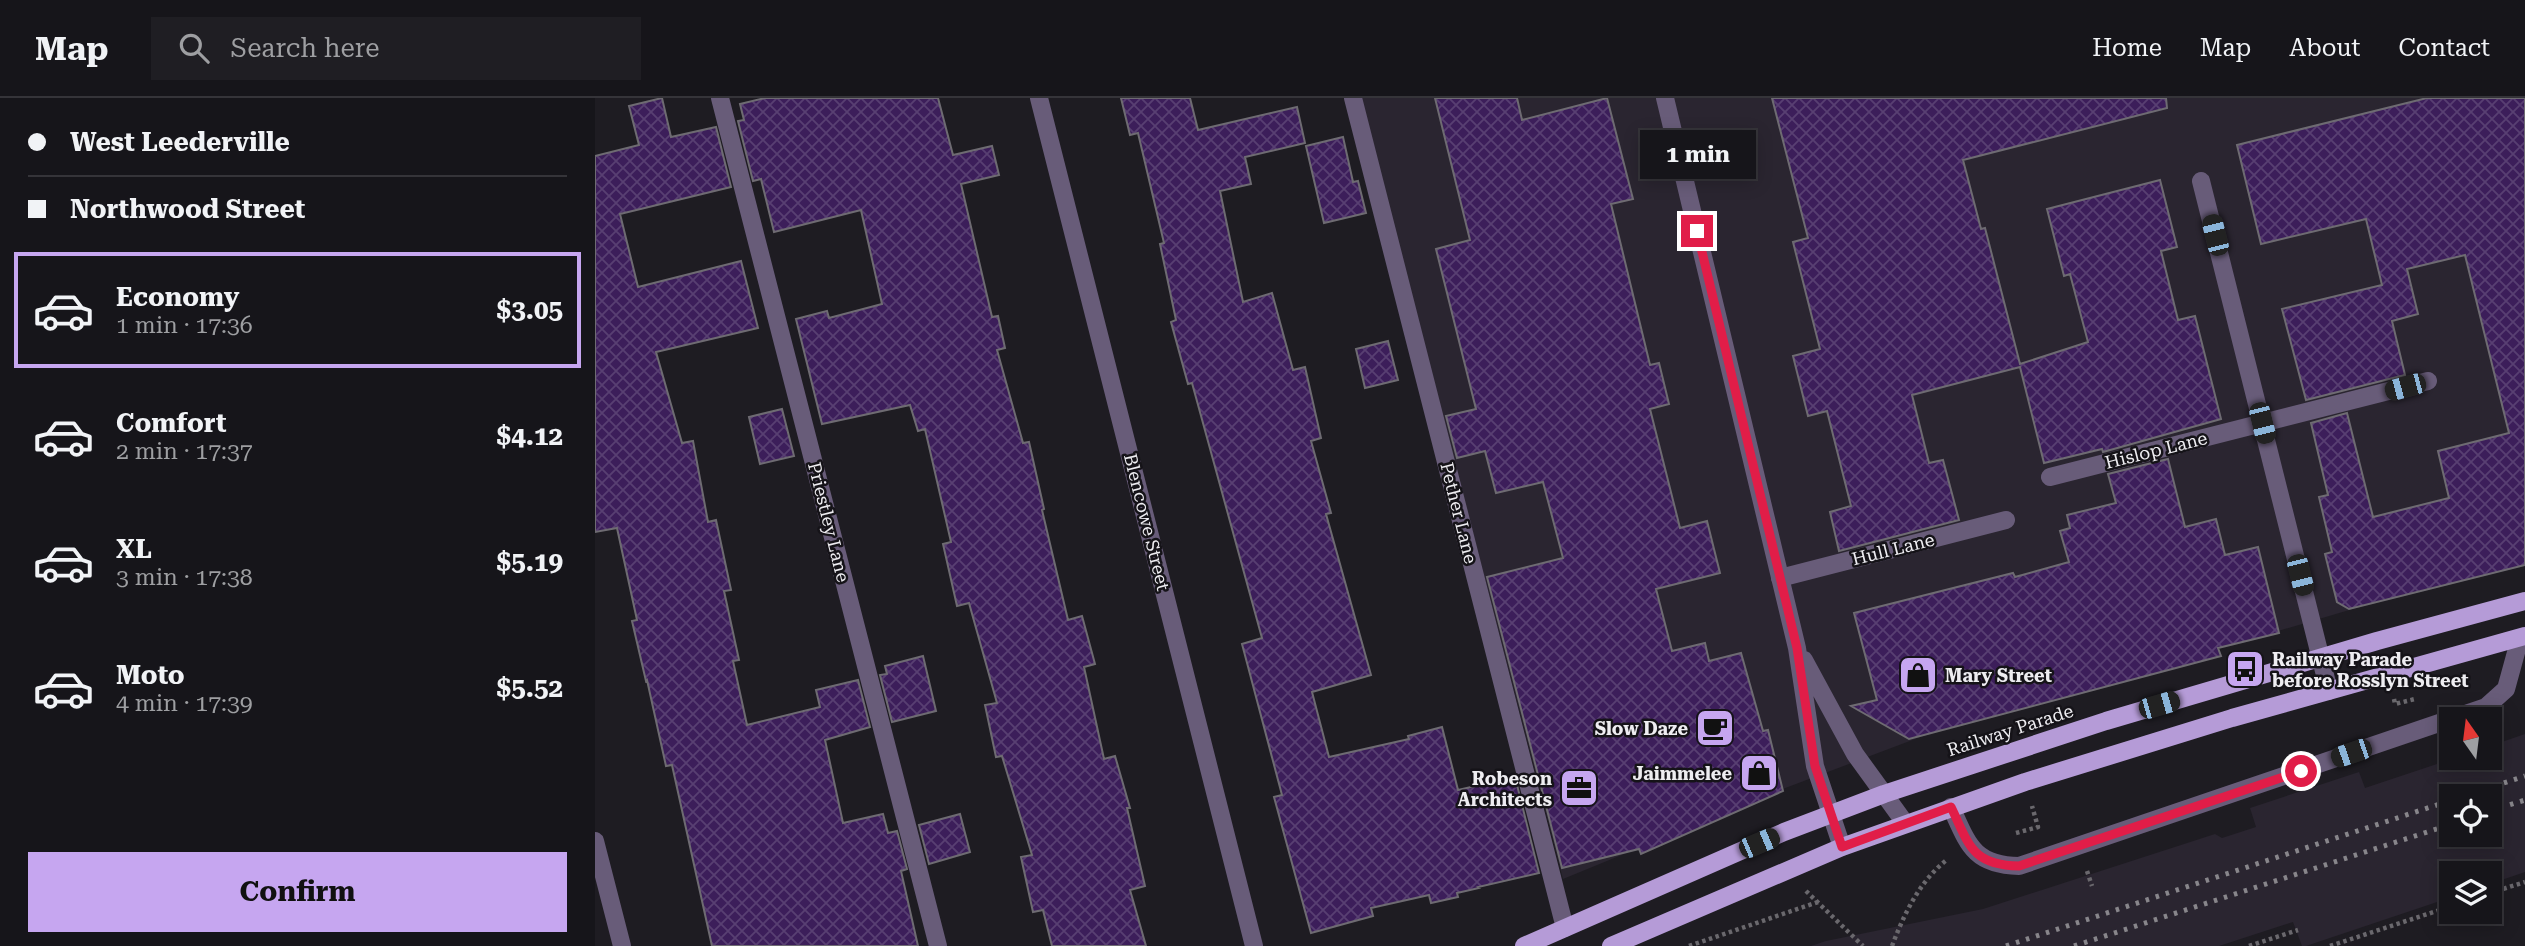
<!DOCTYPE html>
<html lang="en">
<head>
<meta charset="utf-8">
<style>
  :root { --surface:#16151a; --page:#1f1e23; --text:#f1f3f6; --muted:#9e9fa2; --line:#353439; --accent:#c6a6f0 }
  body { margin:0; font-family:"Roboto Serif",serif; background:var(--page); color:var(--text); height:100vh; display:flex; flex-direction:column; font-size:26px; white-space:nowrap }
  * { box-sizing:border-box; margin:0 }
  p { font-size:23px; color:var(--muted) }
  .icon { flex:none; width:38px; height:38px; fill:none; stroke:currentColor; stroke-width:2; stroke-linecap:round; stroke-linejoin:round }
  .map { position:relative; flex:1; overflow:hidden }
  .side { display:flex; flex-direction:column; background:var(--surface); width:595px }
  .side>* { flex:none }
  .banner { display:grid; align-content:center; height:154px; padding:0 28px; background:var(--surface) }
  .needle { width:46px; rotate:346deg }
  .fabs { position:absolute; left:1844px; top:609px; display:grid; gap:14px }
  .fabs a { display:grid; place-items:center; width:63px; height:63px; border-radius:0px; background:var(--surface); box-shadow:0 4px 18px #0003,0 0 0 2px var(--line); font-size:35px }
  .end { position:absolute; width:32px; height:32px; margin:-16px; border:9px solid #e11d48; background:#fff; box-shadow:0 0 0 4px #fff }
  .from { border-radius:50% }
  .bubble { position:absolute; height:49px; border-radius:0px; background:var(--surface); box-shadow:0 4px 18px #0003,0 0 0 2px var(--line); font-size:23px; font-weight:700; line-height:49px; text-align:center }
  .car { position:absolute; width:21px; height:42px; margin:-21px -10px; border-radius:9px; box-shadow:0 0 5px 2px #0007; background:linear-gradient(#222 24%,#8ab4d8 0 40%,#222 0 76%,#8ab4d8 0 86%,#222 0) }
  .banner b { display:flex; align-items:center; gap:24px; height:66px; font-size:26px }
  .banner b+b { border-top:2px solid var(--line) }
  .banner i { width:18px; height:18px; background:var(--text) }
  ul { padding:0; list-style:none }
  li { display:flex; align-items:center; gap:21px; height:116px; margin:0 14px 10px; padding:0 14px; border:4px solid transparent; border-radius:0px }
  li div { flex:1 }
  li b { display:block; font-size:26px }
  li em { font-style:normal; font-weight:700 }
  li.on { border-color:var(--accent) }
  li>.icon { width:63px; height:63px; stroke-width:1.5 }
  .action { display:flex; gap:14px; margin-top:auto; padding:14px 28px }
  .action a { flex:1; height:80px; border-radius:0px; background:var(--accent); color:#111; font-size:28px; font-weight:700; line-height:80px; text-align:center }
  header { display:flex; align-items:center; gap:42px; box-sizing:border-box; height:98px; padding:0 35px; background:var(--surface); border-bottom:2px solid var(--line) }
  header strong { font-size:33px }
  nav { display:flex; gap:38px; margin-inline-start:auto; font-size:24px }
  .search { width:490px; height:63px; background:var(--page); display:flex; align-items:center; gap:18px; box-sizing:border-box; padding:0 24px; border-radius:0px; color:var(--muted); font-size:26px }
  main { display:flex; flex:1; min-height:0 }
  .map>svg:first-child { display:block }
  .built { fill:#2a2530; fill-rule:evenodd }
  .building { fill:url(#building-cross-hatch); stroke:#6e6b72; stroke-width:2 }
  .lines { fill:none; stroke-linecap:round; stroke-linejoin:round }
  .path { stroke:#6a686d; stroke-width:4.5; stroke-dasharray:3.5 3.5; stroke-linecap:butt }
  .service { stroke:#685c79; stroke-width:18 }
  .minor { stroke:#685c79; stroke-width:18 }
  .primary { stroke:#b59bd7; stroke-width:18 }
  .rail { stroke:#88868b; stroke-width:5; stroke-dasharray:3.5 7; stroke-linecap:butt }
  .route { stroke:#e11d48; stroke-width:9 }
  .labels { text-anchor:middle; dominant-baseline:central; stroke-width:5; stroke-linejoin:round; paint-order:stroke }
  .street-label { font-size:18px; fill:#eeedf1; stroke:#151318 }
  .poi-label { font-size:18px; font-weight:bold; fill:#eeedf1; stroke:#151318; text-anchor:end }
</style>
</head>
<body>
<header>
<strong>Map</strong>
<div class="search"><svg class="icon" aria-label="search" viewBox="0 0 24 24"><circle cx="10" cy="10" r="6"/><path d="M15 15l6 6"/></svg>Search here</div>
<nav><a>Home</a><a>Map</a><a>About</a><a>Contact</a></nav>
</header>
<main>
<section class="side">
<div class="banner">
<b><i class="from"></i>West Leederville</b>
<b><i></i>Northwood Street</b>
</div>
<ul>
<li class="on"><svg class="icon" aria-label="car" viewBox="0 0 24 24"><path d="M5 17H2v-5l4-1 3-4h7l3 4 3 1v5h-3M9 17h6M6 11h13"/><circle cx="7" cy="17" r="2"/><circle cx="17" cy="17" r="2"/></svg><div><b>Economy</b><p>1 min · 17:36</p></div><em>$3.05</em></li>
<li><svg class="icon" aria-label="car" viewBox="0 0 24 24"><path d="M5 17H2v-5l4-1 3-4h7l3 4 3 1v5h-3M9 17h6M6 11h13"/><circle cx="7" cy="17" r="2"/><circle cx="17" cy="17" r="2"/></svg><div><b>Comfort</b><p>2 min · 17:37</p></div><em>$4.12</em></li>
<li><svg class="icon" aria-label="car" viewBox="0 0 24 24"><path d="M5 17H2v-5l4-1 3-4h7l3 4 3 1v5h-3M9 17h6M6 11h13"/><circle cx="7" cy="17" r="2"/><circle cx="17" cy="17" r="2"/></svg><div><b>XL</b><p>3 min · 17:38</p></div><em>$5.19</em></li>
<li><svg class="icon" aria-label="car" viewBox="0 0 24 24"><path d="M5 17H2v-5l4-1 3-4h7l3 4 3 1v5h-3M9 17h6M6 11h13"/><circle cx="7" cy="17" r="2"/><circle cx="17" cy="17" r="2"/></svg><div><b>Moto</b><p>4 min · 17:39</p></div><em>$5.52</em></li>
</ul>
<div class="action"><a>Confirm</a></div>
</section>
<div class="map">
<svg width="1930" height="848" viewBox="0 0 1930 848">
  <defs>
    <pattern id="building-cross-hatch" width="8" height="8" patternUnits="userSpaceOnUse" patternTransform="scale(1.75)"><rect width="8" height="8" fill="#3c1e5a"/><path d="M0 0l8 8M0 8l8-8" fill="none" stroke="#583f72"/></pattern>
  </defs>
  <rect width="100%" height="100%" fill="#1e1c22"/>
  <path class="built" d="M765,0H1930V460L1328,638L1185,692L968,781Z
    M1930,636V774L1895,786V775H1857V799L1711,848H1707L1698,824L1624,848H1216L1231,843L1388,811L1620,736L1627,740L1661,729L1655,710L1764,674L1770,690L1860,660H1895V648ZM1895,698V737H1857V698Z"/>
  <path class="building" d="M67,0L76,39L121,29L136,89L25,116L43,189L146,163L163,230L61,254L87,345L98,343L113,424L121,422L136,492L129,493L144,562L138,563L152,627L225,609L221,592L263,582L275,629L230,642L248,725L288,716L293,735L302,733L312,771L306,773L323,848H117L77,667L71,668L52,582L51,583L37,523L42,522L22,430L0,434V58L44,47L34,8Z
    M170,0H343L358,57L397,48L404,77L366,86L397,219L403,218L410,250L402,252L428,345L434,344L449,411L447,412L473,522L487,518L500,566L489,569L509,661L520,658L535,710H532L550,788L535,792L551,848H457L448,812L438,814L426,759L437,757L407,658L401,659L390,607L402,605L374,505L362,508L348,446L356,444L330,331L323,333L315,307L227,326L201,221L232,213L234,220L287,206L266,112L179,134L166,81L158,83L143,23L149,22L145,6Z
    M526,0H595L603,32L702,9L710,45L650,59L656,86L625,93L648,204L677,195L698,272L710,269L726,340L716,343L736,415L731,416L776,577L717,594L734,659L814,641L813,638L847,629L863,692L920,679L944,775L883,789L884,790L862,795L863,799L836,805L834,797L776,810L778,818L716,835L679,699L687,697L647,546L667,540L597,285L593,286L576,224L581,222L565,146L569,145L543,35L535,37Z
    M840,0H922L927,22L1012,0L1038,101L1016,106L1055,267L1064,265L1074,306L1055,311L1085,430L1112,423L1125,475L1061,491L1077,553L1110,545L1114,563L1146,555L1168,633L1173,632L1188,693L1046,756L1044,751L967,770L892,479L968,460L948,384L901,395L890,353L862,360L851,318L881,311L841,151L875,142Z
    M1177,0H1571L1572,10L1368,62L1386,131L1390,130L1425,266L1493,244L1475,176L1469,178L1452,111L1565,82L1582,149L1566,153L1583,222L1600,218L1626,321L1508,354L1507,351L1449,365L1425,269L1317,297L1334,365L1348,362L1364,422L1244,453L1235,414L1256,408L1232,313L1213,318L1198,258L1225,251L1198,144L1213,140Z
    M1832,0H1930V467L1754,511L1742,504L1730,456L1737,454L1724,399L1733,397L1716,325L1752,315L1778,419L1854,400L1843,353L1914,335L1870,157L1812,171L1823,216L1797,223L1810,277L1711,302L1687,211L1787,187L1771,121L1666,146L1642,47Z
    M748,39L758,84L763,83L771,115L729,125L711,48Z
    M793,243L803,282L770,290L761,251Z
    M187,311L199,358L165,366L154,319Z
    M1573,361L1590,429L1621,421L1630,457L1663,449L1684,535L1623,550L1626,558L1314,641L1256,608L1282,602L1259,515L1418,475L1420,479L1474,464L1465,433L1475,430L1472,417L1521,405L1513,376Z
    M328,558L341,613L297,624L285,577L292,576L290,568Z
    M365,716L375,754L334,766L324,727Z"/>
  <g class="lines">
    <path class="path" d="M1799,601L1800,606L1820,601
      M1421,735L1443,729L1437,708
      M1492,773L1497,788
      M1211,793L1268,848
      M1895,795L1930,784
      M1094,848L1223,804
      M1297,848C1309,816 1325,782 1353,761
      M1654,848L1703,832
      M1735,848L1857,808"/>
    <path class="service" d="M125,0L343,848
      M758,0L970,830
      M1606,83L1734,593
      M1455,379L1833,283
      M1185,480L1411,422
      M1356,709C1373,746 1378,767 1424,768L1891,609L1911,591L1925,540"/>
    <path class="minor" d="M444,0L659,848
      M1070,0L1202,550L1220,668L1247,749
      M1209,562L1260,656L1310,725
      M0,743L27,848"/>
    <path class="primary" d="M929,848L1189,734L1289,696L1511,623L1782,543L1930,503
      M1016,848L1247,749L1430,684L1637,620L1930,538"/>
    <path class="rail" d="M1869,698L1930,678
      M1895,713L1930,702
      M1411,848L1857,702
      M1479,848L1857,726"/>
  </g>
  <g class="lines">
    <path class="route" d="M1102,133L1202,550L1220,668L1247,749L1356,709C1374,746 1376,767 1424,768L1706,673"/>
  </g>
  <defs>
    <symbol id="bus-square" viewBox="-11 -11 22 22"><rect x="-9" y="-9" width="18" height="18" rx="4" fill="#c6a6f0" stroke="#151318"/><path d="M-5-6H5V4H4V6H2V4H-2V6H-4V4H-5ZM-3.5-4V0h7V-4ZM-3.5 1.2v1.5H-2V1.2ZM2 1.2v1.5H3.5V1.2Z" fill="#111"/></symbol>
    <symbol id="shop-square" viewBox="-11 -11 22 22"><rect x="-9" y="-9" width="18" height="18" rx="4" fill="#c6a6f0" stroke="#151318"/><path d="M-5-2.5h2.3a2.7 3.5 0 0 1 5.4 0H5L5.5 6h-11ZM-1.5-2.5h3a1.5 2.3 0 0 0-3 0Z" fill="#111"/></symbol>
    <symbol id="cafe-square" viewBox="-11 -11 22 22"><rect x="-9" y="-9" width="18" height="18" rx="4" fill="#c6a6f0" stroke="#151318"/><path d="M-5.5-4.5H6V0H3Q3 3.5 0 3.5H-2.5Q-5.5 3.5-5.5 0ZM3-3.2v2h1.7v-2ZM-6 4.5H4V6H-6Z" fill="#111"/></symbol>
    <symbol id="office-square" viewBox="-11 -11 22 22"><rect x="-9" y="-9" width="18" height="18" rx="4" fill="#c6a6f0" stroke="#151318"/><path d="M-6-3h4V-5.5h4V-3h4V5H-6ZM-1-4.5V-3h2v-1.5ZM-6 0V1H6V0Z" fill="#111"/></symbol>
  </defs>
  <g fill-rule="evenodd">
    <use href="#bus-square" x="1628" y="549" width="44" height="44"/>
    <use href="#shop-square" x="1301" y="555" width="44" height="44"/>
    <use href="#cafe-square" x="1098" y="608" width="44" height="44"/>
    <use href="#shop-square" x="1142" y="653" width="44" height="44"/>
    <use href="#office-square" x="962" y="668" width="44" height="44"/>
  </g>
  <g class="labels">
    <g class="street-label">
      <text transform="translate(1561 352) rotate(-14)">Hislop Lane</text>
      <text transform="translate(864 415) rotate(76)">Pether Lane</text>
      <text transform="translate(234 424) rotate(76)">Priestley Lane</text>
      <text transform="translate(552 424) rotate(76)">Blencowe Street</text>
      <text transform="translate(1298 451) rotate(-14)">Hull Lane</text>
      <text transform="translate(1415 632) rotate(-18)">Railway Parade</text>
    </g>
    <g class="poi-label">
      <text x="1677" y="561" text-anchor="start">Railway Parade<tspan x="1677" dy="21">before Rosslyn Street</tspan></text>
      <text x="1350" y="577" text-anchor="start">Mary Street</text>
      <text x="1093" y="630">Slow Daze</text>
      <text x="1137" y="675">Jaimmelee</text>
      <text x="957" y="680">Robeson<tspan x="957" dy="21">Architects</tspan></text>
    </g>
  </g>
</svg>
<div class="fabs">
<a><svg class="needle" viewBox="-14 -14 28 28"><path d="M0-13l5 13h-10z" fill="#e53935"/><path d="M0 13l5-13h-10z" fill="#9e9fa2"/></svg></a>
<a><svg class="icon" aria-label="locate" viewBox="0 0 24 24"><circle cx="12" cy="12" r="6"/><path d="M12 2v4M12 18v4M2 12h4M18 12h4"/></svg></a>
<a><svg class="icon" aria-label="layers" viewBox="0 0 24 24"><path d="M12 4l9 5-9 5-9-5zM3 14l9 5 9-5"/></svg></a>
</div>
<i class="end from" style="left:1706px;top:673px"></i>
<i class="end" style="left:1102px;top:133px"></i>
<div class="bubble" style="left:1045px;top:32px;width:116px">1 min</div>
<i class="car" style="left:1620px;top:137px;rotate:346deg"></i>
<i class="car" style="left:1810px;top:289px;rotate:255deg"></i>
<i class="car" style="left:1667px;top:325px;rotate:166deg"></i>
<i class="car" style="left:1705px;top:477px;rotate:166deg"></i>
<i class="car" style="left:1564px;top:607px;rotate:74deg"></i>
<i class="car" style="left:1756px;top:655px;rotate:251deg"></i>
<i class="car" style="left:1164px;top:745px;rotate:67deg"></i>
</div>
</main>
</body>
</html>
